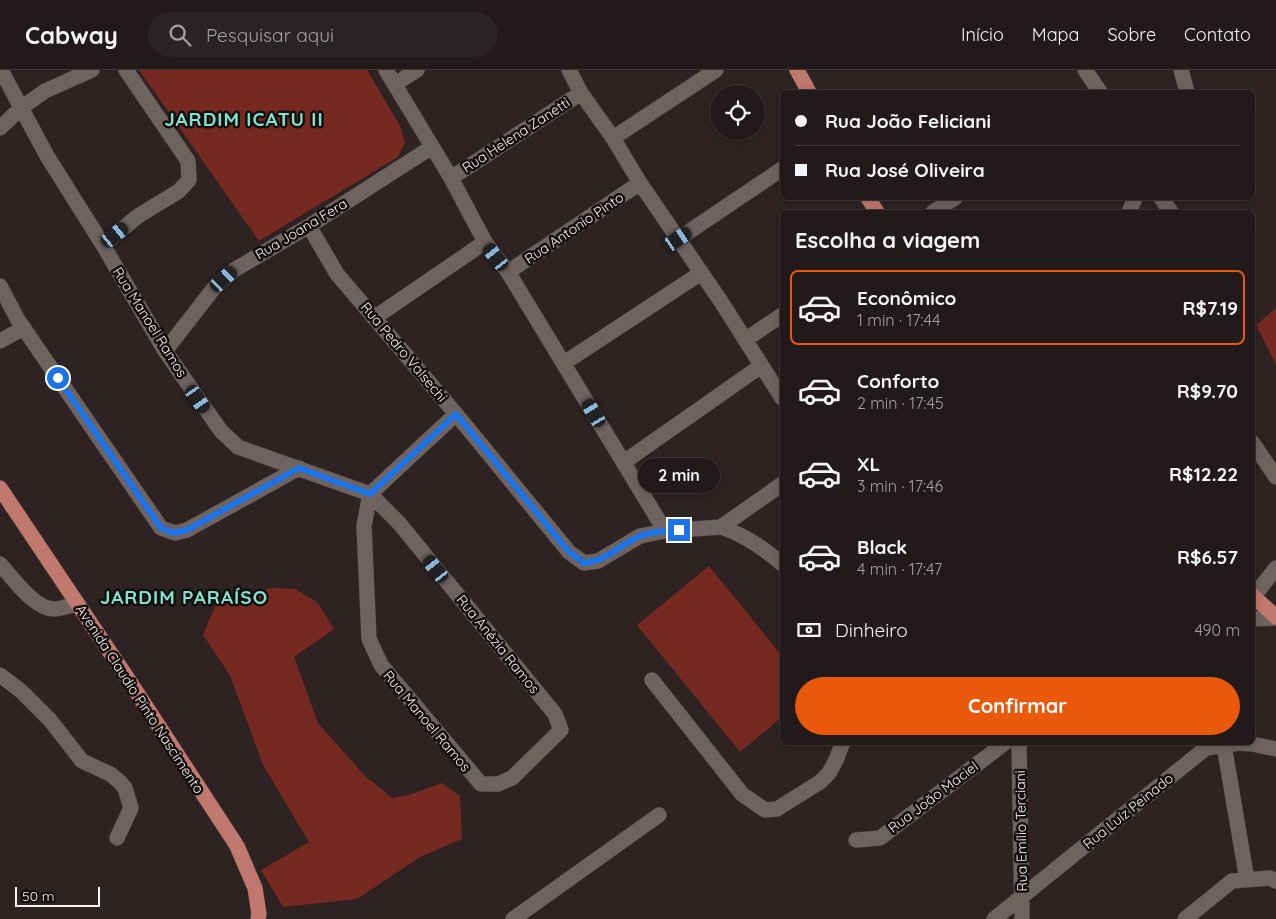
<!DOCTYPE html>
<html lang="pt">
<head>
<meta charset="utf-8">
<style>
  :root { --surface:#221a1a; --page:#2a2323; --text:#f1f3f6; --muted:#a2a1a2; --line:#3f3839; --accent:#ea580c }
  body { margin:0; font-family:Quicksand,sans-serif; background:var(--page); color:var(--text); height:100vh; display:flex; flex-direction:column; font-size:19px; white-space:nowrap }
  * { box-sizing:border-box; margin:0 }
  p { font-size:16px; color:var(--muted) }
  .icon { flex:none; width:28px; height:28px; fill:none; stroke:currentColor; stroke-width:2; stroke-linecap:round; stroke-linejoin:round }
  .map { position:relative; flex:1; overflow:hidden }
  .side { position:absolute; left:780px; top:140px; width:475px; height:535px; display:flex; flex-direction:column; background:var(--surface); border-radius:8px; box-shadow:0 2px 8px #0003,0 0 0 1px var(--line) }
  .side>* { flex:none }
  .banner { position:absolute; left:780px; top:20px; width:475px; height:110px; border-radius:8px; box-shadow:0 2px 8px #0003,0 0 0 1px var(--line); display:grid; align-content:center; height:110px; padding:0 15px; background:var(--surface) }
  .controls { position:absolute; left:710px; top:15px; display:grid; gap:10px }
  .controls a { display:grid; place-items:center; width:55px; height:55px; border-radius:50%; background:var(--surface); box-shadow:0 2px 8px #0003,0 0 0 1px var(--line); font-size:25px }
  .scale { position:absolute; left:15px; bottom:12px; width:85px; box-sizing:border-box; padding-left:5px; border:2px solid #faf3f1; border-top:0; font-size:14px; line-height:18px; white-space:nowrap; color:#faf3f1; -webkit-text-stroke:4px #130e0d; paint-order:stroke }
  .end { position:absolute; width:22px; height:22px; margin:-11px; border:6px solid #1a73e8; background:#fff; box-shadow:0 0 0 2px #fff }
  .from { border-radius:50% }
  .bubble { position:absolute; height:35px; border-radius:18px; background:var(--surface); box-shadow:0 2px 8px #0003,0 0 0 1px var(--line); font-size:16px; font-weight:700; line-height:35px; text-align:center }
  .car { position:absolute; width:15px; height:30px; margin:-15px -8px; border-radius:6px; box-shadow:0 0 4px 1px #0007; background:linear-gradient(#222 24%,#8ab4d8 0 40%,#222 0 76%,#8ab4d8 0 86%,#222 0) }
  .banner b { display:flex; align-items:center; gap:18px; height:48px; font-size:19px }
  .banner b+b { border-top:1px solid var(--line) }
  .banner i { width:12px; height:12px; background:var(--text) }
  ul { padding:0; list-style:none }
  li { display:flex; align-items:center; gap:15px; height:75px; margin:0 10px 8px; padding:0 5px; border:2px solid transparent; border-radius:8px }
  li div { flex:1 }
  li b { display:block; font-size:19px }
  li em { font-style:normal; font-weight:700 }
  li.selected { border-color:var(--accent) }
  li>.icon { width:45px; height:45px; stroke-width:1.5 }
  h2 { padding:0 15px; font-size:22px; line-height:60px }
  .pay { display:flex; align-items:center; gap:12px; height:55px; padding:0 15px; font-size:19px }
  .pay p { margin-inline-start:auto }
  .action { display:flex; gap:10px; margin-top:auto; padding:10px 15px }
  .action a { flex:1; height:58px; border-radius:30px; background:var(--accent); color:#fff; font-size:20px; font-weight:700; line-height:58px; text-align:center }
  header { display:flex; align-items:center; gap:30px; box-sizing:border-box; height:70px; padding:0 25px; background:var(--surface); border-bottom:1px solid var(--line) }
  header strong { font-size:24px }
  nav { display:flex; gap:28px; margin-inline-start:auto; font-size:18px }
  .search { width:350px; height:45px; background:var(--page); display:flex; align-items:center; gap:12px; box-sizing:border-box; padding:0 18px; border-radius:28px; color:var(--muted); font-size:19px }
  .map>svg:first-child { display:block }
  .green { fill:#762921 }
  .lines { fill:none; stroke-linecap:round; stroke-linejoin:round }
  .minor-casing { stroke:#483f3e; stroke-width:16 }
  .major-casing { stroke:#483f3e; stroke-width:16 }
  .minor { stroke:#6f6360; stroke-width:15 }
  .major { stroke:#c1786e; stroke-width:15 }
  .route { stroke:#1a73e8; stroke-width:6 }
  .labels { text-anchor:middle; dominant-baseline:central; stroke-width:5; stroke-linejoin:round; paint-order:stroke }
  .street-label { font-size:14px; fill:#faf3f1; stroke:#130e0d }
  .district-label { font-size:19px; font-weight:bold; letter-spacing:1px; fill:#7fe4cf; stroke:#130e0d }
</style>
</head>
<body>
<header>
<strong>Cabway</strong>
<div class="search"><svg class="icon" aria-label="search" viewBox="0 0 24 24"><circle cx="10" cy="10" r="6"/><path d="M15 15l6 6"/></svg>Pesquisar aqui</div>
<nav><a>Início</a><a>Mapa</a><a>Sobre</a><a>Contato</a></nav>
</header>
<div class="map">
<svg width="1276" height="849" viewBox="0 0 1276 849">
  <rect width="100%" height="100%" fill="#2e2322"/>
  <path class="green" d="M139,0H367L399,54L405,72L398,87L259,171Z
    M1276,238V295L1256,255Z
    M709,496L782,586V647L740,682L637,555Z
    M271,518L295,519L317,532L334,559L294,587L318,653L365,706L392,728L406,726L442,713L460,726L462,769L420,787L357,829L283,837L261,800L309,772L263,695L230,605L203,565L216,534Z"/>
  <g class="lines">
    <defs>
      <path id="minor" d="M1,0L47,86L103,175L165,281L221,361L238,377L370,424L364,456L369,569L381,595L481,714H498L512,708L561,660L555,644L399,453L370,424L456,344
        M386,0L451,108L485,172L508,202L665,461
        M569,0L581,23L613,68L640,113L722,233L782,328
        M1085,0L1100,22
        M1181,0L1187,22
        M395,14L417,0
        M0,58L21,38L45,21L92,0
        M613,68L716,0
        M451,108L581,23
        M1161,128L1171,142
        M933,142L955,128
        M1129,142L1135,128
        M309,156L337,204L456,344L569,482L584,493L598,491L640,466L665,461L721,457L782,414
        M678,169L782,99
        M103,175L138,146L179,121L189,110L188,91L126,0
        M508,202L640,113
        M0,216L18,250L161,458L175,463L187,460L299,398
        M374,248L485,172
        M745,270L782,245
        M0,271L24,258
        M165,281L214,218L234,200L309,156L432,77
        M564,293L701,203
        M1252,372L1276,407
        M624,392L761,296
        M721,457C744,465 764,478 782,494
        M0,494C13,508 34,539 54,539C62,539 70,535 78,534
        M1254,526L1276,498
        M1252,549L1276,548
        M0,605L21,621L50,650L82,691L110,704L119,711L125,718L131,738L117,768
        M652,610L742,724L765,740L777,739L820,712L829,703L836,690L843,672
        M1019,672L1022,849
        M1224,675L1247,810
        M856,770L880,768L1006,672
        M513,849L659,745
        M994,849L1206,678L1239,673L1252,674L1276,679
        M1185,849L1232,811L1270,808L1276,811"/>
      <path id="major" d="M797,0L809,22
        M868,128L877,142
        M0,418L128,609L237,776L255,818L259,844L258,849
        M1252,525L1276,547"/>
    </defs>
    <use href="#minor" class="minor-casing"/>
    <use href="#major" class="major-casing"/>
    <use href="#minor" class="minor"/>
    <use href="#major" class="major"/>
  </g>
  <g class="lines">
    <path class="route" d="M58,308L161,458L174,463L187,460L299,398L370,424L456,344L569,482L584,493C609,490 619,475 640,466C652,461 667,461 679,460"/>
  </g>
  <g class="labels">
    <g class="street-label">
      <text transform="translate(516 65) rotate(-33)">Rua Helena Zanetti</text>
      <text transform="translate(574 158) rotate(-34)">Rua Antonio Pinto</text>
      <text transform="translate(301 159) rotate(-31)">Rua Joana Fera</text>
      <text transform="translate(150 252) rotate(58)">Rua Manoel Ramos</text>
      <text transform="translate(404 282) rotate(50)">Rua Pedro Valsechi</text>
      <text transform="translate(498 574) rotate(51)">Rua Anézia Ramos</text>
      <text transform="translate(140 629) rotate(57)">Avenida Claudio Pinto Nascimento</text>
      <text transform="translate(427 651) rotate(50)">Rua Manoel Ramos</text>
      <text transform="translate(933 727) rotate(-37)">Rua João Maciel</text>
      <text transform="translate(1128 741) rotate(-39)">Rua Luíz Peinado</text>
      <text transform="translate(1021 761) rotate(-91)">Rua Emílio Terciani</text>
    </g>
    <g class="district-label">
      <text x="244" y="49">JARDIM ICATU II</text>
      <text x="184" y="527">JARDIM PARAÍSO</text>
    </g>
  </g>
</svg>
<div class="controls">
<a><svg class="icon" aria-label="locate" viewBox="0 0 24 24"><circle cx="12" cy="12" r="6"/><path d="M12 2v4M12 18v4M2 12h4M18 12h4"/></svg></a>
</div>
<div class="scale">50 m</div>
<i class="end from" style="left:58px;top:308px"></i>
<i class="end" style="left:679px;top:460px"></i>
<div class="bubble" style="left:638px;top:388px;width:82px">2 min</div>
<i class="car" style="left:115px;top:165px;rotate:51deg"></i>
<i class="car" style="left:678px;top:169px;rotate:56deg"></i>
<i class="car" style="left:496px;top:187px;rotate:322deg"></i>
<i class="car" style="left:224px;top:209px;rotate:47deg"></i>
<i class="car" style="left:198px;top:329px;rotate:145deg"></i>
<i class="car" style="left:594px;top:343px;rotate:329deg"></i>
<i class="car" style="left:436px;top:499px;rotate:321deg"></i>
<div class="banner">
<b><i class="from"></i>Rua João Feliciani</b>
<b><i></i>Rua José Oliveira</b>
</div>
<section class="side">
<h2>Escolha a viagem</h2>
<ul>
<li class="selected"><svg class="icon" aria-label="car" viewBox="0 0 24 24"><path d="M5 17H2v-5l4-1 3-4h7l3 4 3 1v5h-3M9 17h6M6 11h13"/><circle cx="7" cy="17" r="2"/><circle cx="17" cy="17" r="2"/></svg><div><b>Econômico</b><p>1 min · 17:44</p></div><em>R$7.19</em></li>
<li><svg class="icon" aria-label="car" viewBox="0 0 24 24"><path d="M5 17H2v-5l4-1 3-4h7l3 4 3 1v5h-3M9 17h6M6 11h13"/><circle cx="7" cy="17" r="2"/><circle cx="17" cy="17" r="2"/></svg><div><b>Conforto</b><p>2 min · 17:45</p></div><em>R$9.70</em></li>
<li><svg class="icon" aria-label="car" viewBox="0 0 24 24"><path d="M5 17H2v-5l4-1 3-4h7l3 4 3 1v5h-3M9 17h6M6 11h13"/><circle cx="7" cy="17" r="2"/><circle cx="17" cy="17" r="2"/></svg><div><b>XL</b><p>3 min · 17:46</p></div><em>R$12.22</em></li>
<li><svg class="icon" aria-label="car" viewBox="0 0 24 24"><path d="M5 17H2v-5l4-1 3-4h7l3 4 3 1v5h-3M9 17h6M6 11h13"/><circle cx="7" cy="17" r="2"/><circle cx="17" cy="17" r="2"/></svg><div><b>Black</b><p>4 min · 17:47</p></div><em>R$6.57</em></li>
</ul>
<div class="pay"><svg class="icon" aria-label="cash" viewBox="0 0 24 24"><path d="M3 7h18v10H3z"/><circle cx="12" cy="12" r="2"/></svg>Dinheiro<p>490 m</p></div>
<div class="action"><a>Confirmar</a></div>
</section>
</div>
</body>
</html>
